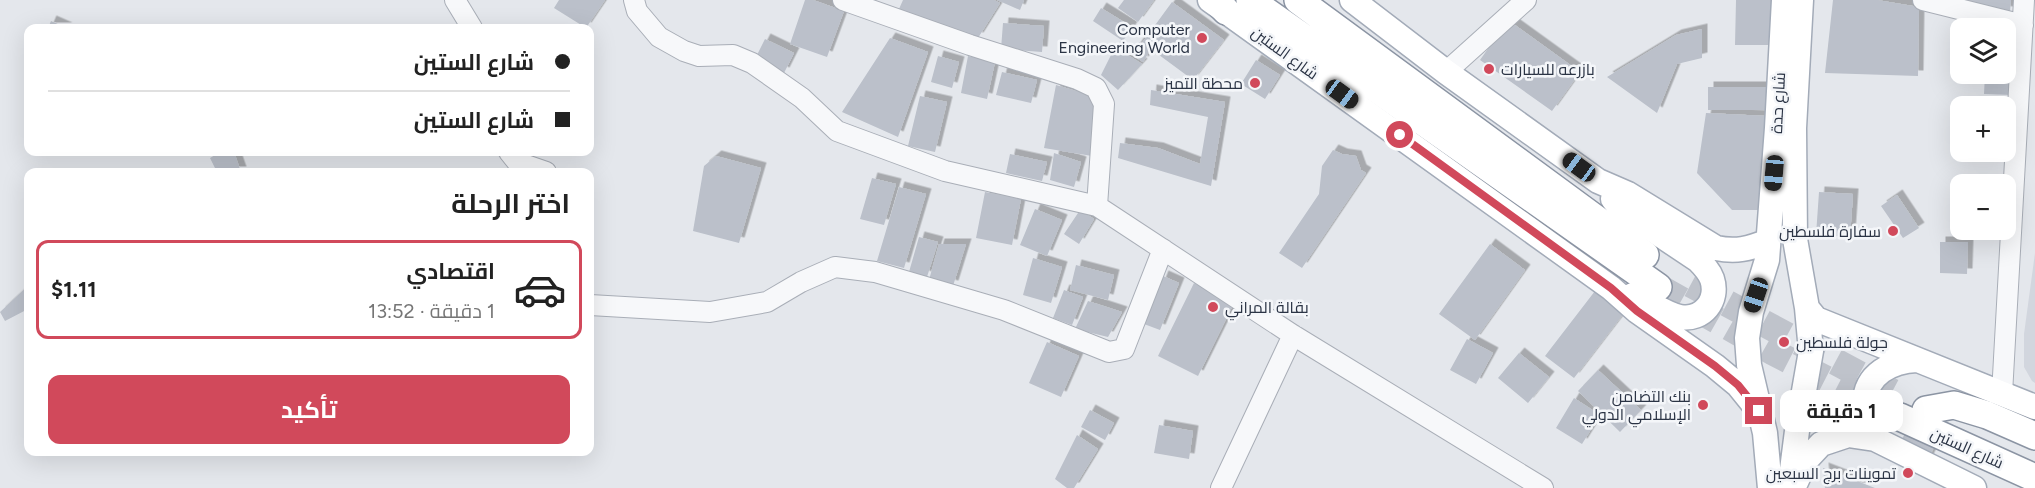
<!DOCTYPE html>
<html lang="ar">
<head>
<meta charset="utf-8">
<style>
  :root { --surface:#fff; --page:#f6f6f6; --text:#222; --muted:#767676; --line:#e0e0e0; --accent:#d1495b }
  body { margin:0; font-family:Figtree,Cairo,sans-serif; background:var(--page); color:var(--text); direction:rtl; height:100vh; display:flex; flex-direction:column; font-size:22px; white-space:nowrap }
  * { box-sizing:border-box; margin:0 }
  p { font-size:20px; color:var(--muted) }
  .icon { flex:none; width:33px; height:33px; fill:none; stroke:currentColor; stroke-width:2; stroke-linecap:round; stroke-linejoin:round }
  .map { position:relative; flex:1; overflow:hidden; direction:ltr }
  .side { position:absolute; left:24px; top:168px; width:570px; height:288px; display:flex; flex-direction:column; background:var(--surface); border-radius:12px; box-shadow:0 6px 24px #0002; direction:rtl }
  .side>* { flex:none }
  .top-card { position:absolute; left:24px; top:24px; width:570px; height:132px; border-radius:12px; box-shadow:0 6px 24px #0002; direction:rtl; display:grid; align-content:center; height:132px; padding:0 24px; background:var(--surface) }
  .buttons { position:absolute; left:1950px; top:18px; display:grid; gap:12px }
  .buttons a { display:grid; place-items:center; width:66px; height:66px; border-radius:12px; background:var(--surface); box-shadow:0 6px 24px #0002; font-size:30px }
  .end { position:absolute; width:27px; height:27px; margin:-14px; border:8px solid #d1495b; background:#fff; box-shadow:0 0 0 3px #fff }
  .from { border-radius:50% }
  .bubble { position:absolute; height:42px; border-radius:12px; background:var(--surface); box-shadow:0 6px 24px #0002; font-size:20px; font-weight:700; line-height:42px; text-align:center; direction:rtl }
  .car { position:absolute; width:18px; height:36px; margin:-18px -9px; border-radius:8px; box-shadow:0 0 4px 2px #0007; background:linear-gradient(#222 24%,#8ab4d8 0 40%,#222 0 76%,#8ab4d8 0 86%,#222 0) }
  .top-card b { display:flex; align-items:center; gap:21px; height:57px; font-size:22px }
  .top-card b+b { border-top:2px solid var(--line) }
  .top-card i { width:15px; height:15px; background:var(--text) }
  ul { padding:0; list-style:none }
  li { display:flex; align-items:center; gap:18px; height:99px; margin:0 12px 9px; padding:0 12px; border:3px solid transparent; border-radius:12px }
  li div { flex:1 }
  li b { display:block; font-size:22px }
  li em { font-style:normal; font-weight:700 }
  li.active { border-color:var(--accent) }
  li>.icon { width:54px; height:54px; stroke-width:1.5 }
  h2 { padding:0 24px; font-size:27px; line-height:72px }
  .primary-button { display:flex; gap:12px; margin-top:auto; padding:12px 24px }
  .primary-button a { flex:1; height:69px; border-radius:12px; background:var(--accent); color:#fff; font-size:24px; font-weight:700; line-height:69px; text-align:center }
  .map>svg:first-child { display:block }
  .built { fill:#d2d6de }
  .building { fill:#bbc0ca; filter:url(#shadow) }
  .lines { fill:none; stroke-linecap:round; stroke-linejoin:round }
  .highway-tunnel { stroke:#bfc3cb; stroke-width:27; stroke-dasharray:27 14; stroke-linecap:butt }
  .minor-casing { stroke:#a9aeb7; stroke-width:22 }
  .major-casing { stroke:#a3abb8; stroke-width:27 }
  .highway-casing { stroke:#8b94a3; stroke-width:30 }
  .minor { stroke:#f7f8fa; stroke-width:20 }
  .major { stroke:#fff; stroke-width:24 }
  .highway { stroke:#fff; stroke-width:27 }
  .route { stroke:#d1495b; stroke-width:8 }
  .poi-dot { fill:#d1495b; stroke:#f4f6f9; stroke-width:2 }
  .labels { text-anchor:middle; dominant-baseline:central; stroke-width:5; stroke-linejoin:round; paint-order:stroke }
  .poi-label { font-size:16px; fill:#2b3445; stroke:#f4f6f9; text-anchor:end }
  .street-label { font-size:16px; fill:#2b3445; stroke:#f4f6f9 }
</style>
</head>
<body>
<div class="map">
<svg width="2035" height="488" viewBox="0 0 2035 488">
  <defs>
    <filter id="shadow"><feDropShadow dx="5.5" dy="-5.5" stdDeviation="0" flood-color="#0004"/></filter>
  </defs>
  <rect width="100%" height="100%" fill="#e4e7ec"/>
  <path class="built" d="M2035,253V383L2032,381L2024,367V334Z"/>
  <path class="building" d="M559,0H605L586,28L554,8Z
    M805,0H813L844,11L827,57L790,44Z
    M903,0H994L1000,3L978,38L899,9Z
    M997,0H1024L1020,10Z
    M1124,0H1154L1138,22L1118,8Z
    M1736,0H1774L1773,45H1735Z
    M1833,0H1877L1919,7L1918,76L1825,73Z
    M1969,0H2011L2010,12L1969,9Z
    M1172,2L1224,40L1193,80L1151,49L1143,62L1131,54L1139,42L1147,47L1142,43Z
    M1101,8L1132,27L1123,41L1093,21Z
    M1508,20L1580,72L1552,111L1480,60Z
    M51,21L67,28H48Z
    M1003,23L1044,26L1042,52L1001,49Z
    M1702,29V58L1677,64L1657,113L1607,77L1676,35Z
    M890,38L928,52L898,137L842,112Z
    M765,39L794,53L784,73L755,59Z
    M1115,47L1142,64L1118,90L1101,75Z
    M938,56L959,62L952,88L931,82Z
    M968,56L995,62L987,99L961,93Z
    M1256,60L1280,75L1265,99L1241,84Z
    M2006,60H2014L2013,95L1984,94L1985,74H2006Z
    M1002,72L1037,80L1031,103L996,95Z
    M1056,85L1093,96L1095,106L1092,156L1044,148Z
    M1708,87H1768V110H1708Z
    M1151,90L1225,102L1211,186L1118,158L1120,143L1158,148L1200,164L1208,117L1150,105Z
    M920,96L947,102L935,152L908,146Z
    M1706,113L1767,116L1762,210H1732L1697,173Z
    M1333,150L1342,154L1356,156L1361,170L1366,173L1302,268L1279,253L1319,194L1322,166Z
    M220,152H234L241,172H217L210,158Z
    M1054,153L1081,162L1074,187L1050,180Z
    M1010,154L1047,162L1042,181L1006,173Z
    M716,156L761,168L739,243L693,231L704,166Z
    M872,178L896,184L884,225L860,219Z
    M899,187L926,194L904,268L877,261Z
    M985,192L1021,199L1012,245L976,238Z
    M1819,192L1853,194L1850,237L1816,235Z
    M1897,195L1919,228L1903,238L1881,206Z
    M1035,209L1062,220L1047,256L1020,245Z
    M1080,210L1094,219L1079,244L1064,234Z
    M919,237L938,242L927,277L909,272Z
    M1940,242H1968L1967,274L1940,273Z
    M939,244H966L953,286L929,280Z
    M1490,244L1525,270L1475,340L1439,314Z
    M1033,258L1062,267L1051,303L1023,295Z
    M1076,265L1114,275L1108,300L1070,290Z
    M1163,276L1179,283L1160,330L1144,324Z
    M1194,283L1234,303L1198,376L1158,356Z
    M28,286V309L5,321L0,312Z
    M1064,290L1083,297L1072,325L1053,318Z
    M1595,291L1624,313L1574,378L1545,356Z
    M1088,301L1122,312L1108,337L1075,329Z
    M1467,339L1493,353L1476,384L1450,370Z
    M1047,342L1079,356L1061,397L1029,383Z
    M1519,353L1549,377L1528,403L1498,378Z
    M1598,370L1641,410L1620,432L1578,391Z
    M1574,398L1600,415L1582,444L1556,428Z
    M1090,410L1114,423L1105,440L1081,427Z
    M1159,425L1193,431L1189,459L1154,453Z
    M1907,429L1936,443L1925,466L1896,452Z
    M1077,435L1098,449L1074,488H1067L1055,479Z
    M1823,468L1875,488H1825Z"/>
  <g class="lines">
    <path class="highway-tunnel" d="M1691,284L1892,392
      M1658,287L1773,352L1900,417"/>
    <defs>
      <path id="minor" d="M455,0L472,28
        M634,0L637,11L659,37L684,51L699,56L733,55L752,63L802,98L837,131L945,171L1097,206
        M843,0L970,45L1077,79L1096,88L1104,104L1097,206L1293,335L1543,488
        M1923,0L2023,25
        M1446,72L1526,0
        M509,152L517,162L546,172
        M590,305L710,312L767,302L801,282L835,267L875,272L1004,310L1109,352L1124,349L1163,249
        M2002,394L2024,0
        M1221,488L1293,335"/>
      <path id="major" d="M1210,0L1611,288L1637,311L1715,366L1738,385L1759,411
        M1352,0L1446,72L1598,181L1628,194L1716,248C1736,252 1749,249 1768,241
        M1613,199L1620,208L1698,260C1704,266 1709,271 1712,279C1719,300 1703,321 1680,317C1664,314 1649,301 1633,295
        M1807,308L1816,319L2035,407
        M1875,439C1870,428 1864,415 1865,403C1865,374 1892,361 1917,360
        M1796,482L1806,460L1821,444L1848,435L1875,439L1974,488
        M1770,488L1765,433L1749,365L1747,338L1751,312L1767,260L1777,128L1784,0
        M1794,488L1792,470L1797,431L1811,351L1807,308L1795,239L1794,128L1801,0"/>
      <path id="highway" d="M1216,0L1226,11
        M1250,0L1658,287
        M1298,0L1645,255
        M1926,410L1954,405L1987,415L2035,436
        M1900,417L2035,478"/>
    </defs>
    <use href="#minor" class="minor-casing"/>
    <use href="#major" class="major-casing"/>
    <use href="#highway" class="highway-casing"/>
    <use href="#minor" class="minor"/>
    <use href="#major" class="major"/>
    <use href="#highway" class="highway"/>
  </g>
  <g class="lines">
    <path class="route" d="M1400,135L1611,288L1637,311L1715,366L1738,385L1759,411"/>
  </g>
  <g class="poi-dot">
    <circle cx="1202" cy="38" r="6"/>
    <circle cx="1489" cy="69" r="6"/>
    <circle cx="1255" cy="83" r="6"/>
    <circle cx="1893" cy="231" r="6"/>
    <circle cx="1213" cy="307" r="6"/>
    <circle cx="1784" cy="342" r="6"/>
    <circle cx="1703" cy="405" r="6"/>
    <circle cx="1908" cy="473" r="6"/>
  </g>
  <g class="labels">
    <g class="poi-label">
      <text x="1190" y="29">Computer<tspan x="1190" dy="18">Engineering World</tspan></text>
      <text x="1501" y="69" text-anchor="start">بازرعه للسيارات</text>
      <text x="1243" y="83">محطة التميز</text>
      <text x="1881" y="231">سفارة فلسطين</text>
      <text x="1225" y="307" text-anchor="start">بقالة المراني</text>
      <text x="1796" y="342" text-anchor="start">جولة فلسطين</text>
      <text x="1691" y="396">بنك التضامن<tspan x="1691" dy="18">الإسلامي الدولي</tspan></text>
      <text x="1896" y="473">تموينات برج السبعين</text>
    </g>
    <g class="street-label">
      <text transform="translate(1285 53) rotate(36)">شارع الستين</text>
      <text transform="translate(1778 103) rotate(-87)">شارع حدة</text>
      <text transform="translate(1967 448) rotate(24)">شارع الستين</text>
    </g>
  </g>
</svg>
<div class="buttons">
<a><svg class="icon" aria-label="layers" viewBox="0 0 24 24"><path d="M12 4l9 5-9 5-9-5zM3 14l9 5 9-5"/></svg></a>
<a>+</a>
<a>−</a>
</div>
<i class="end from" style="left:1400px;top:135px"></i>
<i class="end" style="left:1759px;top:411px"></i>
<div class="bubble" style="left:1780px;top:390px;width:123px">1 دقيقة</div>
<i class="car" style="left:1342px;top:94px;rotate:126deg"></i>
<i class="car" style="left:1579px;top:167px;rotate:306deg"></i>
<i class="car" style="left:1774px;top:173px;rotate:185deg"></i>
<i class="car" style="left:1756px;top:295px;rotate:199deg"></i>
<div class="top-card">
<b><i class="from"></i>شارع الستين</b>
<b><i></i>شارع الستين</b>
</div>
<section class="side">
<h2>اختر الرحلة</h2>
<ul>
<li class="active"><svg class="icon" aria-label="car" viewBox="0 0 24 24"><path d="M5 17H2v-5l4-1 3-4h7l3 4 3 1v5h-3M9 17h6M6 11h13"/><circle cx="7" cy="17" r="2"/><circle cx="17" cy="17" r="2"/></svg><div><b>اقتصادي</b><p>1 دقيقة · 13:52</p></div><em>$1.11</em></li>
</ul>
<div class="primary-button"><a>تأكيد</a></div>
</section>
</div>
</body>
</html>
